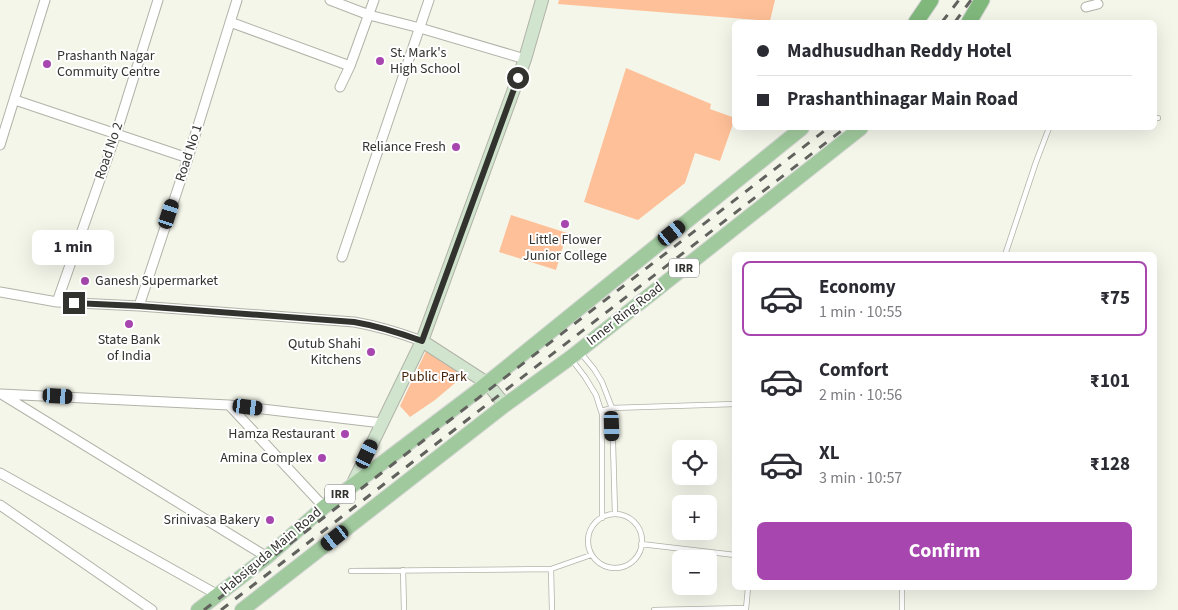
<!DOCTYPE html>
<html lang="en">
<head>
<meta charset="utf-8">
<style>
  :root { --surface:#fff; --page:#f2f2f3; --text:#2b2b33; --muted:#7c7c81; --line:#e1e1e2; --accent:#a646ae }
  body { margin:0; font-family:"Source Sans 3",sans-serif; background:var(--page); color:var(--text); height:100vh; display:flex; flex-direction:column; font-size:19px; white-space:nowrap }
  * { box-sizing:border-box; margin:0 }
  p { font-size:16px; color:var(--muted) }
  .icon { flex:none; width:28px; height:28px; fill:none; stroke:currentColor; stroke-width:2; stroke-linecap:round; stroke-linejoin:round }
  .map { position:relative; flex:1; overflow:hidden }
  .details { position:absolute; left:732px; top:252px; width:425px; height:338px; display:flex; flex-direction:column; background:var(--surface); border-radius:8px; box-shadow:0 5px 20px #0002 }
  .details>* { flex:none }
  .banner { position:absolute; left:732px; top:20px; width:425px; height:110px; border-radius:8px; box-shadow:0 5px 20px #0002; display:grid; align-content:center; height:110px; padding:0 25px; background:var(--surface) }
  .tools { position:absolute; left:672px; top:440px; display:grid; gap:10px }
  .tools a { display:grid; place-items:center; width:45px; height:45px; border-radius:8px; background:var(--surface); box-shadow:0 5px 20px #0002; font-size:25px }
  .end { position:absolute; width:22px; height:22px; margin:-11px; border:6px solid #32332f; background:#fff; box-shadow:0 0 0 2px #fff }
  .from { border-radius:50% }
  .bubble { position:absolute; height:35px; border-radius:8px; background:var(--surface); box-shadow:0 5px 20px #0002; font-size:16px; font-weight:700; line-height:35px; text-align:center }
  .car { position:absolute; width:15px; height:30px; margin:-15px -8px; border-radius:6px; box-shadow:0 0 4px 1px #0007; background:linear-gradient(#222 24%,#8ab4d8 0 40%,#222 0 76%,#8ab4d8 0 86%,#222 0) }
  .banner b { display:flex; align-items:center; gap:18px; height:48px; font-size:19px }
  .banner b+b { border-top:1px solid var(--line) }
  .banner i { width:12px; height:12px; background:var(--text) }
  ul { padding:9px 0 0; list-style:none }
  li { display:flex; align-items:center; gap:15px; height:75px; margin:0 10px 8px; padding:0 15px; border:2px solid transparent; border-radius:8px }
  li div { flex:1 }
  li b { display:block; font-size:19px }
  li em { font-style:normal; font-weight:700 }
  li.on { border-color:var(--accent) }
  li>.icon { width:45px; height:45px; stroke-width:1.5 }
  .cta { display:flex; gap:10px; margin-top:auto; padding:10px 25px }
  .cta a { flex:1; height:58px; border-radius:8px; background:var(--accent); color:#fff; font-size:20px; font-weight:700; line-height:58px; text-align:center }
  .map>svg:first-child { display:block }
  .green { fill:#fec098 }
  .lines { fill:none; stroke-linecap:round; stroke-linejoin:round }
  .service-casing { stroke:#b2b3a8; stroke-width:6 }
  .minor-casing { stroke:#b2b3a8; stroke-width:11 }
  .secondary-casing { stroke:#b2b3a8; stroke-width:14 }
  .primary-casing { stroke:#d6d6d5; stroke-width:16 }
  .trunk-casing { stroke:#d6d6d5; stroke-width:17 }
  .service { stroke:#fff; stroke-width:4.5 }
  .minor { stroke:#fff; stroke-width:9 }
  .secondary { stroke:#d0e4ce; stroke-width:12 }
  .primary { stroke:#a0ca9d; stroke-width:14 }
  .trunk { stroke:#80b87c; stroke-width:15 }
  .rail { stroke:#61625d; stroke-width:3; stroke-dasharray:9 9; stroke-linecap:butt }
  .route { stroke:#32332f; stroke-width:6 }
  .poi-dot { fill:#a646ae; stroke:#fff; stroke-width:2 }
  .labels { text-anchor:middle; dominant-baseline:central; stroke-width:4; stroke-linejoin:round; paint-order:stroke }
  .shield { fill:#fff; stroke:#70706d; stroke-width:1 }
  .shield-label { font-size:12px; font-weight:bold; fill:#32332f }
  .poi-label { font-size:14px; fill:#32332f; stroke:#fff; text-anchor:end }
  .street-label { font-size:14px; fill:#32332f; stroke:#fff }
  .park-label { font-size:14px; fill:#45240c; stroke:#fff }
</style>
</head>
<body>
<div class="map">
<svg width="1178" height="610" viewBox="0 0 1178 610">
  <rect width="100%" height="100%" fill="#f4f6ea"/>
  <path class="green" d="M559,0H775L770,21L558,4Z
    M626,68L711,104L710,109L735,118L720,161L695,153L685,183L638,220L584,202Z
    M511,215L567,233L556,270L499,252Z
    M427,349L459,372L461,378L435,400L410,417L400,406Z"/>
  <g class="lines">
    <defs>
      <path id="service" d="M1155,118H1158
        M1005,255L1036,162L1049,128
        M580,352L594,369L602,382L612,408L615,514
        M572,360L585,377L596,395L602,414V518
        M601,411L612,408L735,404
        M588 541a27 27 0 1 1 54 0a27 27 0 1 1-54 0Z
        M641,544L735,555
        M551,569L552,610
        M403,570L404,610
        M351,571L551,569L591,555
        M902,588V610
        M746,609L748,588
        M654,610L746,608"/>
      <path id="minor" d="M330,0L369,15L420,28L525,59
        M1086,7L1098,4
        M230,22L350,66
        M340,87L350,66L374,0
        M15,100L188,158
        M0,145L45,0
        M342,257L429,0
        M0,292L57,302L139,306L354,322C378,326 400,333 422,341
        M57,302L116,134L158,0
        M139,306L188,158L237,0
        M1,394L229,405L382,423
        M3,395L267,557
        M229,405L324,507
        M0,473L218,595
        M0,505L152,610"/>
      <path id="secondary" d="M422,341L487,383L505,405
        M352,485L422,341L525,59L542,0"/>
      <path id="primary" d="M198,610L267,557L324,507L476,392L802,128
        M242,610L505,405L570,358L861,128"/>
      <path id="trunk" d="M916,22L931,0
        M969,22L982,0"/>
    </defs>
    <use href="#service" class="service-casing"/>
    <use href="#minor" class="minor-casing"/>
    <use href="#secondary" class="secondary-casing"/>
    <use href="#primary" class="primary-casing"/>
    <use href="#trunk" class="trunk-casing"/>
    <use href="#service" class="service"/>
    <use href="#minor" class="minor"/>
    <use href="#secondary" class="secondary"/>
    <use href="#primary" class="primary"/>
    <use href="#trunk" class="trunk"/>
    <path class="rail" d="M942,22L959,0
      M955,22L971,0
      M204,610L828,128
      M221,610L845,128"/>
  </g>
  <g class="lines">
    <path class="route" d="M74,303L139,306L354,322C378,326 400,333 422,341L518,78"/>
  </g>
  <g class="poi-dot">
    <circle cx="380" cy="61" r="5"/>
    <circle cx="47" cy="64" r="5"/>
    <circle cx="456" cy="147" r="5"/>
    <circle cx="565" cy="224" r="5"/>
    <circle cx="85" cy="281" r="5"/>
    <circle cx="129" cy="324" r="5"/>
    <circle cx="371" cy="352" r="5"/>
    <circle cx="345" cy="434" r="5"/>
    <circle cx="322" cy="458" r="5"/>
    <circle cx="270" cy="520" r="5"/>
  </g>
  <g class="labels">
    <g class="shield">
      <rect x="669" y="258.5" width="30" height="19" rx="4"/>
      <rect x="325" y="484.5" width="30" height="19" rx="4"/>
    </g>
    <g class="shield-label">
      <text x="684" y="268">IRR</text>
      <text x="340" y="494">IRR</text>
    </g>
    <g class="poi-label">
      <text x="390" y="53" text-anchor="start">St. Mark's<tspan x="390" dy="16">High School</tspan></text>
      <text x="57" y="56" text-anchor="start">Prashanth Nagar<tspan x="57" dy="16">Commuity Centre</tspan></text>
      <text x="446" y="147">Reliance Fresh</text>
      <text x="565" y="240" text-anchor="middle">Little Flower<tspan x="565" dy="16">Junior College</tspan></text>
      <text x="95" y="281" text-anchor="start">Ganesh Supermarket</text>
      <text x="129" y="340" text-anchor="middle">State Bank<tspan x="129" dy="16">of India</tspan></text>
      <text x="361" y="344">Qutub Shahi<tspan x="361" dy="16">Kitchens</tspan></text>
      <text x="335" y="434">Hamza Restaurant</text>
      <text x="312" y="458">Amina Complex</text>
      <text x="260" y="520">Srinivasa Bakery</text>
    </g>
    <g class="street-label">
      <text transform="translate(109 151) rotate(-71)">Road No 2</text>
      <text transform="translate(189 153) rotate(-72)">Road No 1</text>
      <text transform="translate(625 314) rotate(-38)">Inner Ring Road</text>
      <text transform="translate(271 551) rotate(-40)">Habsiguda Main Road</text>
    </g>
    <g class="park-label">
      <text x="434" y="377">Public Park</text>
    </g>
  </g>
</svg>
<div class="tools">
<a><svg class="icon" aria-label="locate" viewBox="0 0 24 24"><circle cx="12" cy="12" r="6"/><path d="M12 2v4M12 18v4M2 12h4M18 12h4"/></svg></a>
<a>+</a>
<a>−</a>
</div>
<i class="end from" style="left:518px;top:78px"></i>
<i class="end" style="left:74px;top:303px"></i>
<div class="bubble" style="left:32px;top:230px;width:82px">1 min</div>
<i class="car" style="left:169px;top:214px;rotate:18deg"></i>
<i class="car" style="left:672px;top:233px;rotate:51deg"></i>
<i class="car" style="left:58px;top:396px;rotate:93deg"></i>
<i class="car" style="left:248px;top:407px;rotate:97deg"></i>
<i class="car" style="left:612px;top:426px;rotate:178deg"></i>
<i class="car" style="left:367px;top:454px;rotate:25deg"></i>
<i class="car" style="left:335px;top:538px;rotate:232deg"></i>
<div class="banner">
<b><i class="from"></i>Madhusudhan Reddy Hotel</b>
<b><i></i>Prashanthinagar Main Road</b>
</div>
<section class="details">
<ul>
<li class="on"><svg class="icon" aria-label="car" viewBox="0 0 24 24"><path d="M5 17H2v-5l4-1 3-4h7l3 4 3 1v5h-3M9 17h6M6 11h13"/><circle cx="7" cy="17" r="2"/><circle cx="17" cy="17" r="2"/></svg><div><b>Economy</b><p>1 min · 10:55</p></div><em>₹75</em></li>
<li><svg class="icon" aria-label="car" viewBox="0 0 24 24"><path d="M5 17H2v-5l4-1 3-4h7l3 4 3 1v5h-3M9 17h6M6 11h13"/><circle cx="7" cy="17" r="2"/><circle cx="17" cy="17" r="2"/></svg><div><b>Comfort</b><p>2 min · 10:56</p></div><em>₹101</em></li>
<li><svg class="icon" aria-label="car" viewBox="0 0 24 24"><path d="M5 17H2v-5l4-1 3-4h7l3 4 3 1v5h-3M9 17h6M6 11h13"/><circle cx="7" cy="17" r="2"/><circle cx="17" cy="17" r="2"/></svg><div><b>XL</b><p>3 min · 10:57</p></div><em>₹128</em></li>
</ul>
<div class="cta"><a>Confirm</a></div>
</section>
</div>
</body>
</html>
